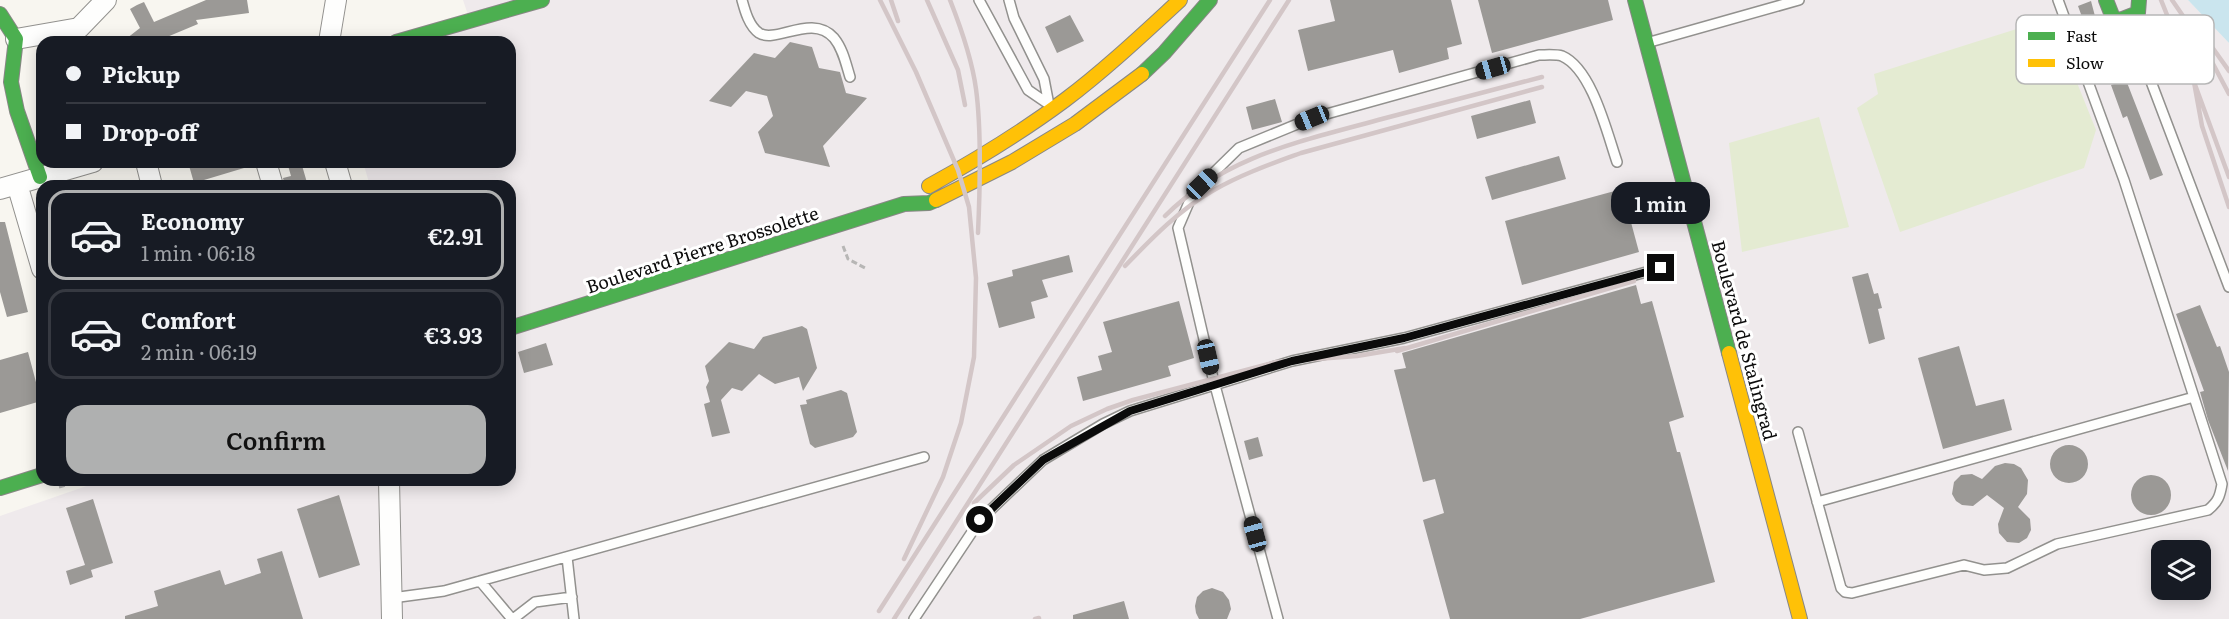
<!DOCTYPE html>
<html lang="en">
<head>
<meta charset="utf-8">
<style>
  :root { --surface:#171b24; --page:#242831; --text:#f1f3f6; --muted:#9ea1a6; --line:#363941; --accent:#afb0b0 }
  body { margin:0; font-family:Literata,serif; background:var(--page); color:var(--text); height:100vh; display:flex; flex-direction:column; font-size:22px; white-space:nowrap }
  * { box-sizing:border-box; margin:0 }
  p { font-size:20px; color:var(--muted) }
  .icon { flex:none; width:33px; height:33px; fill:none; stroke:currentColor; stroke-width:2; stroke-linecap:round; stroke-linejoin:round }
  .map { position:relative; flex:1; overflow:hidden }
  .side { position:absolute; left:36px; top:180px; width:480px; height:306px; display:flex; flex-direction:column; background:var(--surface); border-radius:18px; box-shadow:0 3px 15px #0003 }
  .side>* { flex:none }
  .banner { position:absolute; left:36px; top:36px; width:480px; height:132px; border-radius:18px; box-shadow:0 3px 15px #0003; display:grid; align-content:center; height:132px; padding:0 30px; background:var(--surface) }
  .controls { position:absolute; left:2151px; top:540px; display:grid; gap:12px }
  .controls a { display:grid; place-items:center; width:60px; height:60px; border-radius:12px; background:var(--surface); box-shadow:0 3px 15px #0003; font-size:30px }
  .end { position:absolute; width:27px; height:27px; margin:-14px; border:8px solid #0b0b0b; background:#fff; box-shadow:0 0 0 3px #fff }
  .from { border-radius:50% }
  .bubble { position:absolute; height:42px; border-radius:18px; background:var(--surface); box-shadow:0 3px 15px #0003; font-size:20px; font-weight:600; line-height:42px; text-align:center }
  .car { position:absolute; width:18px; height:36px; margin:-18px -9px; border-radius:8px; box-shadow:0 0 4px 2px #0007; background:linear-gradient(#222 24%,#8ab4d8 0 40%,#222 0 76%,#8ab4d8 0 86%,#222 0) }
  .banner b { display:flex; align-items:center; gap:21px; height:57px; font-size:22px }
  .banner b+b { border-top:2px solid var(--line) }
  .banner i { width:15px; height:15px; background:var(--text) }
  ul { padding:10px 0 0; list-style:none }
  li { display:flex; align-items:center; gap:18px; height:90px; margin:0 12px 9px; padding:0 18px; border:3px solid var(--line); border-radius:18px }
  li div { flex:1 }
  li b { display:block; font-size:22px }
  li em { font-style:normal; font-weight:600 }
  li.on { border-color:var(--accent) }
  li>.icon { width:54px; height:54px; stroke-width:1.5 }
  .action { display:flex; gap:12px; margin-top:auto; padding:12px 30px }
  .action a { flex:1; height:69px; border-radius:18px; background:var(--accent); color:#111; font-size:24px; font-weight:600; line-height:69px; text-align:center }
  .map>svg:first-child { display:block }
  .industrial { fill:#efeaec; fill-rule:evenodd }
  .green { fill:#e4ebd2 }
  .water { fill:#cae5ee }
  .building { fill:#9b9996 }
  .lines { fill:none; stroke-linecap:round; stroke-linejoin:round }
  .lane-casing { stroke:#92918e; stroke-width:12 }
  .street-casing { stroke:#92918e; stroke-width:22 }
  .fast-casing { stroke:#888785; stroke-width:16 }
  .slow-casing { stroke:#888785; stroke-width:16 }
  .path { stroke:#b7b6b5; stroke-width:3; stroke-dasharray:6 3; stroke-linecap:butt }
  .lane { stroke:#fefefd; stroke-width:9 }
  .street { stroke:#fefefd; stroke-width:20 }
  .fast { stroke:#4caf50; stroke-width:14 }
  .slow { stroke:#ffc107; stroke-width:14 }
  .rail { stroke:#d3c6c7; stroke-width:4.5 }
  .route { stroke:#0b0b0b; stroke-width:8 }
  .labels { text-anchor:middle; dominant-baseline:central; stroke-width:6; stroke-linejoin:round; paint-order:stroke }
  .street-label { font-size:18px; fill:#0b0b0b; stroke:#fff }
  .key { fill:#fff; stroke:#b6b6b6; stroke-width:1.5 }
  .key-label { font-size:16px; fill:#0b0b0b }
</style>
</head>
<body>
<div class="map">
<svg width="2229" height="619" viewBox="0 0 2229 619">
  <rect width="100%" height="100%" fill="#f8f6f0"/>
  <path class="industrial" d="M463,0H2188L2229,43V619H0V516L104,480H510V186H370L363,162H510V42H426L472,27ZM2162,550H2200V590H2162Z"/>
  <path class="green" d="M2051,18L2096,130L2084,168L1900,232L1857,108L1878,94L1874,74Z
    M1819,117L1849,227L1742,252L1729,143Z"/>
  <path class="water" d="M2188,0H2229V43Z"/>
  <path class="building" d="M206,0H247L249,13L196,20L198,24L155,42H122L140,28L130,9L137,5L144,2L154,22Z
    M1330,0H1451L1462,44L1447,48L1449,59L1399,73L1393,50L1308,71L1298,30L1335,21Z
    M1478,0H1608L1613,20L1492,53Z
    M2091,1L2096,20L2104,30L2112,52L2097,58L2078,6Z
    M1070,15L1084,41L1057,53L1045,27Z
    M790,42L812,47L819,68L840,72L846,93L867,98L823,146L830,167L765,153L758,132L773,116L767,96L746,91L731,107L709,101L754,53L775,58Z
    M2126,80L2163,175L2150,180L2127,116L2123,118L2111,85Z
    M1275,99L1282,122L1252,130L1246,107Z
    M1530,100L1536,123L1477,139L1471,116Z
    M1559,156L1566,179L1492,200L1485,177Z
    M188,162H254V165L194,183Z
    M287,162H301L308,186H285L283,178L291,176Z
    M1622,189L1639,252L1522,285L1505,221Z
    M0,222H5L28,312L7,317L0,292Z
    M1069,255L1073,272L1042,280L1048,297L1031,302L1035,318L999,328L987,283L1013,276L1012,270Z
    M1868,273L1874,294L1878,293L1882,308L1878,309L1885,339L1869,344L1852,277Z
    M1636,285L1641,304L1652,301L1684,417L1669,422L1677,452H1680L1715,582L1580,619H1450L1423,520L1444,513L1435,479L1423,482L1394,370L1406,368L1402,353Z
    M1179,301L1194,358L1168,366L1171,376L1083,401L1077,377L1102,370L1098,356L1112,352L1103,322Z
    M2200,305L2217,347L2220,346L2229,372L2228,471L2208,420L2200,392L2204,391L2176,314Z
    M802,326L807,329L817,368L803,391L799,377L775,384L759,374L742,391L732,388L721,400L730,433L712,437L704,404L710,402L706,387L709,381L705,366L729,342L754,349L763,337Z
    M546,343L553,365L524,373L518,352Z
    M1959,346L1976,406L2004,399L2012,430L1943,449L1918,358Z
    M28,352L41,401L0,413V360Z
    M841,390L847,393L857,432L853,437L815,448L810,444L800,405L807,404L806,400Z
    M1258,437L1263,456L1249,460L1244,441Z
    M2050 464a19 19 0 1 1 38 0a19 19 0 1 1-38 0Z
    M2005,463L2014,464L2021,468L2028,480L2027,494L2018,507L2030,519L2031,530L2027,538L2019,543L2007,542L1999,533L1998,524L2004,508L1987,495L1973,506L1962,505L1956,501L1952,494L1954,482L1961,475L1972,474L1982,479L1995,466Z
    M2131 495a20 20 0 1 1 40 0a20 20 0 1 1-40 0Z
    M339,495L360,565L319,578L297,509Z
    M93,499L113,563L91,570L93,577L70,585L66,571L85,565L66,508Z
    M282,551L303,619H125V616L158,606L154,591L220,570L225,585L261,573L257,559Z
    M1212,588L1223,592L1229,600L1231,609L1227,619H1199L1196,613L1195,606L1197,597L1203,591Z
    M1124,601L1129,619H1073V615Z"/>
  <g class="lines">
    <defs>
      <path id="lane" d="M742,0C745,11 749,26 759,33C776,44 812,13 834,38C843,49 846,64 850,77
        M979,0L1028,90L1047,103
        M1009,0L1014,18L1044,79L1049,105
        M2128,21L2229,287
        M1650,42L1799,0
        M1798,432L1841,588L1845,592L1852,593L1964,565L1984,570L2007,568L2057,544L2208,510C2218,502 2220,496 2222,484L2124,180L2058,0
        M1817,502L2194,397
        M567,557L574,619
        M480,581L512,619
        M392,598L444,591L924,457
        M513,619L535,602L572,597
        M914,619L980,520L1043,460L1103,424L1130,411L1292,361L1404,338L1661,268
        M1278,619L1213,378L1178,228L1193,193L1239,148L1312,118L1539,55C1546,55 1556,54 1562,56C1592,69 1607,133 1617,162"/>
      <path id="street" d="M16,39L79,28L106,0
        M329,42L336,0
        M146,162L152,186
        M266,162L273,186
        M335,162L342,186
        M17,184L42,269
        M0,189L93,162
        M389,480L392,619"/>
      <path id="fast" d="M1635,0L1729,353
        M2106,0L2113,18L2120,20L2138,13L2139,0
        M0,14L16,39L11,82L17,111L40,177
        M396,42L542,0
        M1142,74L1164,53L1210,0
        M510,328L904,204L929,203L936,200
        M0,488L42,475"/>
      <path id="slow" d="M929,186C976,160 1022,132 1065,100C1106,69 1143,34 1180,0
        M936,200L1012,162L1075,124L1142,74
        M1729,353L1800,619"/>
    </defs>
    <use href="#lane" class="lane-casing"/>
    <use href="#street" class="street-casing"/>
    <use href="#fast" class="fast-casing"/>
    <use href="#slow" class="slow-casing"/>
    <path class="path" d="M843,246L848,259L867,269
      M59,487L83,480"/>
    <use href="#lane" class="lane"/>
    <use href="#street" class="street"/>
    <use href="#fast" class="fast"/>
    <use href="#slow" class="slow"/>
    <path class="rail" d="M880,0L916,72L958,170L969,207L976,278L974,357L961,423L943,477L904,559
      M891,0L898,21
      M927,0L958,70L965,105
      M950,0C961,28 972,59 976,89C982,133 980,189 978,233
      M2161,0L2194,82
      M2172,0L2203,45L2229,94
      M2212,47L2229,71
      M2229,177L2194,82L2202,126L2229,207
      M1165,216C1225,156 1299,142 1378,120C1433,106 1487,91 1542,77
      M1125,266C1152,238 1180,209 1214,190C1242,174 1271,164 1301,153L1542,87
      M1397,351L1634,281
      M974,503L1014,465L1071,426L1107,409L1133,400L1276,362L1357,356L1405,348
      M879,611L1270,0
      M894,619L1289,0
      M1035,619L1039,618"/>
  </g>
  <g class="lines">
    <path class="route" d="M980,520L1043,460L1130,411L1292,361L1404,338L1661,268"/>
  </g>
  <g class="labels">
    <g class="street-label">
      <text transform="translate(702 249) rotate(-18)">Boulevard Pierre Brossolette</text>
      <text transform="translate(1745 340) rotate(75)">Boulevard de Stalingrad</text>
    </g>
  </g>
  <rect x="2016" y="15" width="198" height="69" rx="9" class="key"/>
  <rect x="2028" y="32" width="27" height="8" fill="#4caf50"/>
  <rect x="2028" y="59" width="27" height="8" fill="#ffc107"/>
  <g class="key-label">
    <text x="2066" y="42">Fast</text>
    <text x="2066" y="69">Slow</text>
  </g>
</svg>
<div class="controls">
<a><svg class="icon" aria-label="layers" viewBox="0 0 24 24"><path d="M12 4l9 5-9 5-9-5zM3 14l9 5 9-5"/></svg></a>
</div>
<i class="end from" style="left:980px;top:520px"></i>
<i class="end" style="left:1661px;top:268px"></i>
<div class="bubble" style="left:1611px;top:182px;width:99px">1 min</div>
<i class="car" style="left:1493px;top:68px;rotate:254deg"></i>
<i class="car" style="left:1312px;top:118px;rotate:248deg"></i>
<i class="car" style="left:1202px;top:184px;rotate:46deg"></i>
<i class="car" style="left:1208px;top:357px;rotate:167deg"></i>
<i class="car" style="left:1255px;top:534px;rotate:345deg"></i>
<div class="banner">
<b><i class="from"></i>Pickup</b>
<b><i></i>Drop-off</b>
</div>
<section class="side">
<ul>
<li class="on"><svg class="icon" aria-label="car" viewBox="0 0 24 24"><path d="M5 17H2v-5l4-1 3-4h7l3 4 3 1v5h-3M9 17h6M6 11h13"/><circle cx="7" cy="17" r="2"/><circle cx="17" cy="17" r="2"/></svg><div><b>Economy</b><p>1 min · 06:18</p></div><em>€2.91</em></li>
<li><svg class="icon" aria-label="car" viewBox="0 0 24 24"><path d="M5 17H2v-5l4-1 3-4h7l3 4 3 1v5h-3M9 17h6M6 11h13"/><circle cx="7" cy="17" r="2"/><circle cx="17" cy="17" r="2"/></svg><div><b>Comfort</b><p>2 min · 06:19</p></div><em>€3.93</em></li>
</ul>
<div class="action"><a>Confirm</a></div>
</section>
</div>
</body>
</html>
